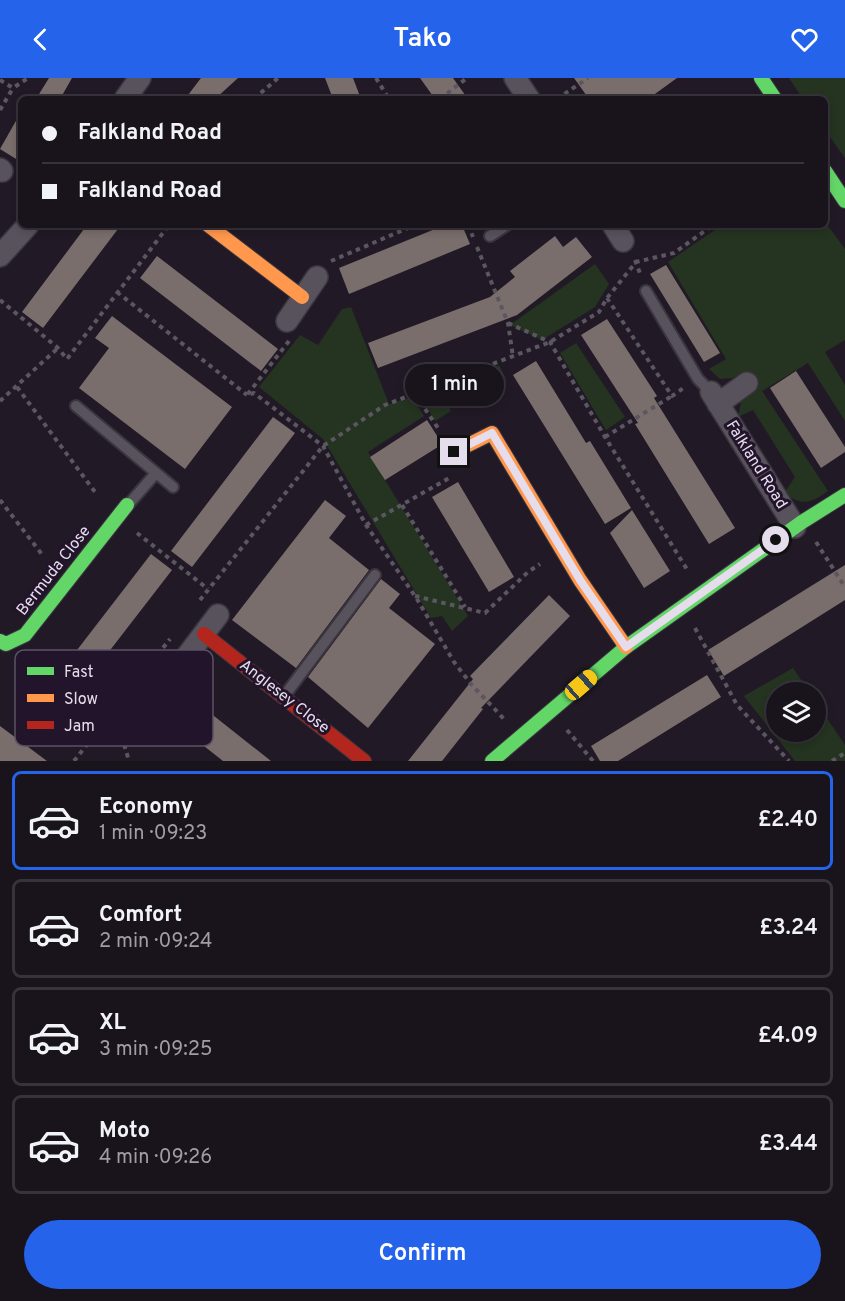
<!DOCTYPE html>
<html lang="en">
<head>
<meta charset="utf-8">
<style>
  :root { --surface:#19141c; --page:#221d25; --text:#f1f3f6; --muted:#9f9ea3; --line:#37333b; --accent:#2563eb }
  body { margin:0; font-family:Overpass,sans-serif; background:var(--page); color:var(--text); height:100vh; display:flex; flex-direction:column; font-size:22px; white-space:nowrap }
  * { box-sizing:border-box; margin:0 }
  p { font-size:20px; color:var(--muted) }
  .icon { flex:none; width:33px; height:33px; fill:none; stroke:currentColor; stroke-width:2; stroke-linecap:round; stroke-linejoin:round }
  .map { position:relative; height:683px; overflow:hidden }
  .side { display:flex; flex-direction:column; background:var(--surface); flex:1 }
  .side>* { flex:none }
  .top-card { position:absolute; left:18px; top:18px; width:810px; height:132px; border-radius:9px; box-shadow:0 3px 9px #0003,0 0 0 2px var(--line); display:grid; align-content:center; height:132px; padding:0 24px; background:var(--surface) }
  .controls { position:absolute; left:766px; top:604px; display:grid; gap:12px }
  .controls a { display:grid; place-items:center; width:60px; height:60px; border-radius:50%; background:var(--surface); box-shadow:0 3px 9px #0003,0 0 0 2px var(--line); font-size:30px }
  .end { position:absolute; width:27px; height:27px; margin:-14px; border:8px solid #e5dcec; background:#111; box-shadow:0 0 0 3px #111 }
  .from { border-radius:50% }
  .bubble { position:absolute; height:42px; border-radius:21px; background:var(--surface); box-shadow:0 3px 9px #0003,0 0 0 2px var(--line); font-size:20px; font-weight:600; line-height:42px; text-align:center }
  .car { position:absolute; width:18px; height:36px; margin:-18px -9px; border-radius:8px; box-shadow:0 0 4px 2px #0007; background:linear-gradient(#f5c518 24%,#345 0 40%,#f5c518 0 76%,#345 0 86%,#f5c518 0) }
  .top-card b { display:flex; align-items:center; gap:21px; height:57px; font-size:22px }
  .top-card b+b { border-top:2px solid var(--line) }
  .top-card i { width:15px; height:15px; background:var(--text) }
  ul { padding:10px 0 0; list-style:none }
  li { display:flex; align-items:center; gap:18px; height:99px; margin:0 12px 9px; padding:0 12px; border:3px solid var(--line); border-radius:9px }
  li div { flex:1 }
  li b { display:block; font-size:22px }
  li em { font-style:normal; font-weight:600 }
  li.on { border-color:var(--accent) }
  li>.icon { width:54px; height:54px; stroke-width:1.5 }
  .cta { display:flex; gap:12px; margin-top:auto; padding:12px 24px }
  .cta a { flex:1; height:69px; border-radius:36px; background:var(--accent); color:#fff; font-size:24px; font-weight:600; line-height:69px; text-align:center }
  header { display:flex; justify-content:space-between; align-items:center; height:78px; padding:0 24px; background:var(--accent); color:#fff; font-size:27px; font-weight:600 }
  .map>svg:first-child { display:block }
  .green { fill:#243420 }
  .building { fill:#7a6e6c }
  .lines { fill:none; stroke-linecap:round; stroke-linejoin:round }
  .lane-casing { stroke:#3a353e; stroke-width:14 }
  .street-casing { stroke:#3a353e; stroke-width:24 }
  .fast-casing { stroke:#3a353e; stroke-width:16 }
  .slow-casing { stroke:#3a353e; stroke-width:16 }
  .jam-casing { stroke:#3a353e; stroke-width:16 }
  .path { stroke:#5b565f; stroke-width:4; stroke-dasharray:4.5 4.5; stroke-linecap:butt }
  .lane { stroke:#58525c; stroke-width:10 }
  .street { stroke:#58525c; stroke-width:21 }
  .fast { stroke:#63d668; stroke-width:14 }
  .slow { stroke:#ff974d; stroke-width:14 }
  .jam { stroke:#b3261e; stroke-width:14 }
  .route { stroke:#e5dcec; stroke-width:8 }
  .labels { text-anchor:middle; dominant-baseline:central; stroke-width:6; stroke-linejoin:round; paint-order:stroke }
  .street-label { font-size:16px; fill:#e5dcec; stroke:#22152b }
  .key { fill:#22152b; stroke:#5c5165; stroke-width:1.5 }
  .key-label { font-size:16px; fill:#e5dcec }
</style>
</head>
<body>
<header><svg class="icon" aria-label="back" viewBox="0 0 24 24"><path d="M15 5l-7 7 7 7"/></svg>Tako<svg class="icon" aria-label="heart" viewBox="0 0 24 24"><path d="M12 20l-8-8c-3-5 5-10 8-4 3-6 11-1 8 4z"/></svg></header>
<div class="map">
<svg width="845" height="683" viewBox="0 0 845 683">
  <rect width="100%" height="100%" fill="#211a26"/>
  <path class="green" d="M789,0H845V80L825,52V21H803Z
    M825,144L845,171V262L825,274L845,307V343L808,285L762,313L828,413C810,426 803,428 784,415L795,399L753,332L738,339L741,324L756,313L745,294L732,300L720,301L709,291L726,281L668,184L722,147H825Z
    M595,186L609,206L595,229L542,262L510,247Z
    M351,229L389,326L412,319L424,338L368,374L468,538L452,553L442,538L431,540L323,361L259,309L300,257L318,267L342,231Z
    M576,265L625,339L606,352L560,275Z
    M499,287L506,301L486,316L475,303L445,321L451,333L435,343L421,318Z
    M793,590L810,615H777V654H816V624L845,667V683H795L744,618Z"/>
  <path class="building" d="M49,0H72L60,21H36Z
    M201,0H238L215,21H185Z
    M325,0H353L361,21H333Z
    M420,0H453L468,21H435Z
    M574,0H677L648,21H589Z
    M21,34V84L0,71Z
    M87,147H121L43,250L22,234Z
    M445,147H462L470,166L349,216L339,190Z
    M555,158L563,169L576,159L592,179L517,237L378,290L368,265L490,219L515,199L510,193Z
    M157,178L278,271L261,293L140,200Z
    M666,187L720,275L704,284L650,196Z
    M112,238L232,329L185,391L79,310L109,270L95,260Z
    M607,241L657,318L654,320L735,450L709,466L635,346L638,345L581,257Z
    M536,283L586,365L590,363L631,430L605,446L513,297Z
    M796,293L845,369V374L821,390L770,310Z
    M273,339L295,355L192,489L171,473Z
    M427,342L441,364L438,369L385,402L370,379Z
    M458,404L514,499L489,514L432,419Z
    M325,422L346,438L329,460L369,492L296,590L232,542Z
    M632,432L670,493L644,510L610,455Z
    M151,476L172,492L77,615L57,598Z
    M845,487V522L724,598L708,572Z
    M381,501L400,516L389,530L435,566L368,650L308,599Z
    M549,517L570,538L481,630L483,631L442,683H408L473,601L470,598Z
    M156,592L271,683H223L138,616Z
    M707,597L721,619L618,683H600L591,668Z
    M0,648L47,683H0Z"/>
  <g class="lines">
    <defs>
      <path id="lane" d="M490,158L507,147
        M646,213L698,301L711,314
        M76,328L173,409
        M128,427L156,395
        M285,617L375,497"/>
      <path id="street" d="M515,0L529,21
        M125,21L140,0
        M0,91L2,93
        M613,147L623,163
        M0,178L28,147
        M287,243L317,199
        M711,314L795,449
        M718,326L747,305
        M187,578L218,537"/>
      <path id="fast" d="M761,0L775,21
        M825,93L845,123
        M0,563L6,566L25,557L127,427
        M492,683L626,569L802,444L845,417"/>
      <path id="slow" d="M208,147L302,219
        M454,374L492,355L580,502L626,569"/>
      <path id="jam" d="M204,556L364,683"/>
    </defs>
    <use href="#lane" class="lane-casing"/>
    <use href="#street" class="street-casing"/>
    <use href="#fast" class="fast-casing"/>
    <use href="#slow" class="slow-casing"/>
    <use href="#jam" class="jam-casing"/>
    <path class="path" d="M376,0L389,21
      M0,2L13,10L28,0
      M254,21L278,0
      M440,21L467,0
      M557,21L588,0
      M0,32L13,10
      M468,147L473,159
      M477,169L508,245L513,279
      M635,182L641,198
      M331,183L415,147
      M117,214L247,317
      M607,220L672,318L685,309
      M0,222L58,270L67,281L169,147
      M508,245L550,264L605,359L688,493
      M289,263L247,317L254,315L323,368L366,447L417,521L454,584L471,606L504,641
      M17,309L95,414
      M415,316L440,353
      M0,323L58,270
      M605,359L672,318
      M0,422L44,479
      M402,427L465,529
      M366,447L451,399
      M137,455L208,511
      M816,464L845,509
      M415,518L485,535L528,494L540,486
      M200,522L323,368L385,327L550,264L599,234L607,220L636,184L674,175L713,147
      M695,550L737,627L789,683
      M114,632L129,683
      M567,652L593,683
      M74,683L170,561
      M832,683L845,675"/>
    <use href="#lane" class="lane"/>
    <use href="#street" class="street"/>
    <use href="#fast" class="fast"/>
    <use href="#slow" class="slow"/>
    <use href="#jam" class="jam"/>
  </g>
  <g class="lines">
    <path class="route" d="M454,374L492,355L580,502L626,569L776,462"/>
  </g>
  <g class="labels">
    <g class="street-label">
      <text transform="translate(756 387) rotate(58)">Falkland Road</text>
      <text transform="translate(54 493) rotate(-52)">Bermuda Close</text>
      <text transform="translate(284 619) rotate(38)">Anglesey Close</text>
    </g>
  </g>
  <rect x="15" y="572" width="198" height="96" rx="9" class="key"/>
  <rect x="27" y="589" width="27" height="8" fill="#63d668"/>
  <rect x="27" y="616" width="27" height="8" fill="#ff974d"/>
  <rect x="27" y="643" width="27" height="8" fill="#b3261e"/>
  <g class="key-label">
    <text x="64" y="599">Fast</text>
    <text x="64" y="626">Slow</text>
    <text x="64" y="653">Jam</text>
  </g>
</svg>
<div class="controls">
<a><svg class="icon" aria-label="layers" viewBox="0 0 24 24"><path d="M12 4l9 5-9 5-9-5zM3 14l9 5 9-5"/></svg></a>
</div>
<i class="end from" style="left:776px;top:462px"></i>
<i class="end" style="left:454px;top:374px"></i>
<div class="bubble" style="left:405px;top:286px;width:99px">1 min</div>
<i class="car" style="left:581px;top:607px;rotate:49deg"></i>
<div class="top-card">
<b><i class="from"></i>Falkland Road</b>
<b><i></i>Falkland Road</b>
</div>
</div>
<section class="side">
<ul>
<li class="on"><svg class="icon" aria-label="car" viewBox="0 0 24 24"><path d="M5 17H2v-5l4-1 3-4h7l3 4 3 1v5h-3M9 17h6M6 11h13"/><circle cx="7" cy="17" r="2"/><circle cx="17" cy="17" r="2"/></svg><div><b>Economy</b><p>1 min · 09:23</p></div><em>£2.40</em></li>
<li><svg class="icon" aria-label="car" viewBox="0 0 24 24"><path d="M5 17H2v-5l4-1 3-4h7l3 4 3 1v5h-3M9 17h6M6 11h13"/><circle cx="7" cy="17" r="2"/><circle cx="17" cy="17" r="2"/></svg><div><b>Comfort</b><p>2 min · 09:24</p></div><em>£3.24</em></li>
<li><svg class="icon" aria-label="car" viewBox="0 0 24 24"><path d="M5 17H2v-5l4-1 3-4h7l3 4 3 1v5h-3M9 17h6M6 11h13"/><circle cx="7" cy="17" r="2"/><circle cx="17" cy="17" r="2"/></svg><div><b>XL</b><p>3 min · 09:25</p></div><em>£4.09</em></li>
<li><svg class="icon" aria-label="car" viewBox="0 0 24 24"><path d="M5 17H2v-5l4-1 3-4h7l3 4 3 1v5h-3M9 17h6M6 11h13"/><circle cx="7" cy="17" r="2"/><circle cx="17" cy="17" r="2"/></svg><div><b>Moto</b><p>4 min · 09:26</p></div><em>£3.44</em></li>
</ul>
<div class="cta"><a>Confirm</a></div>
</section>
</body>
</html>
